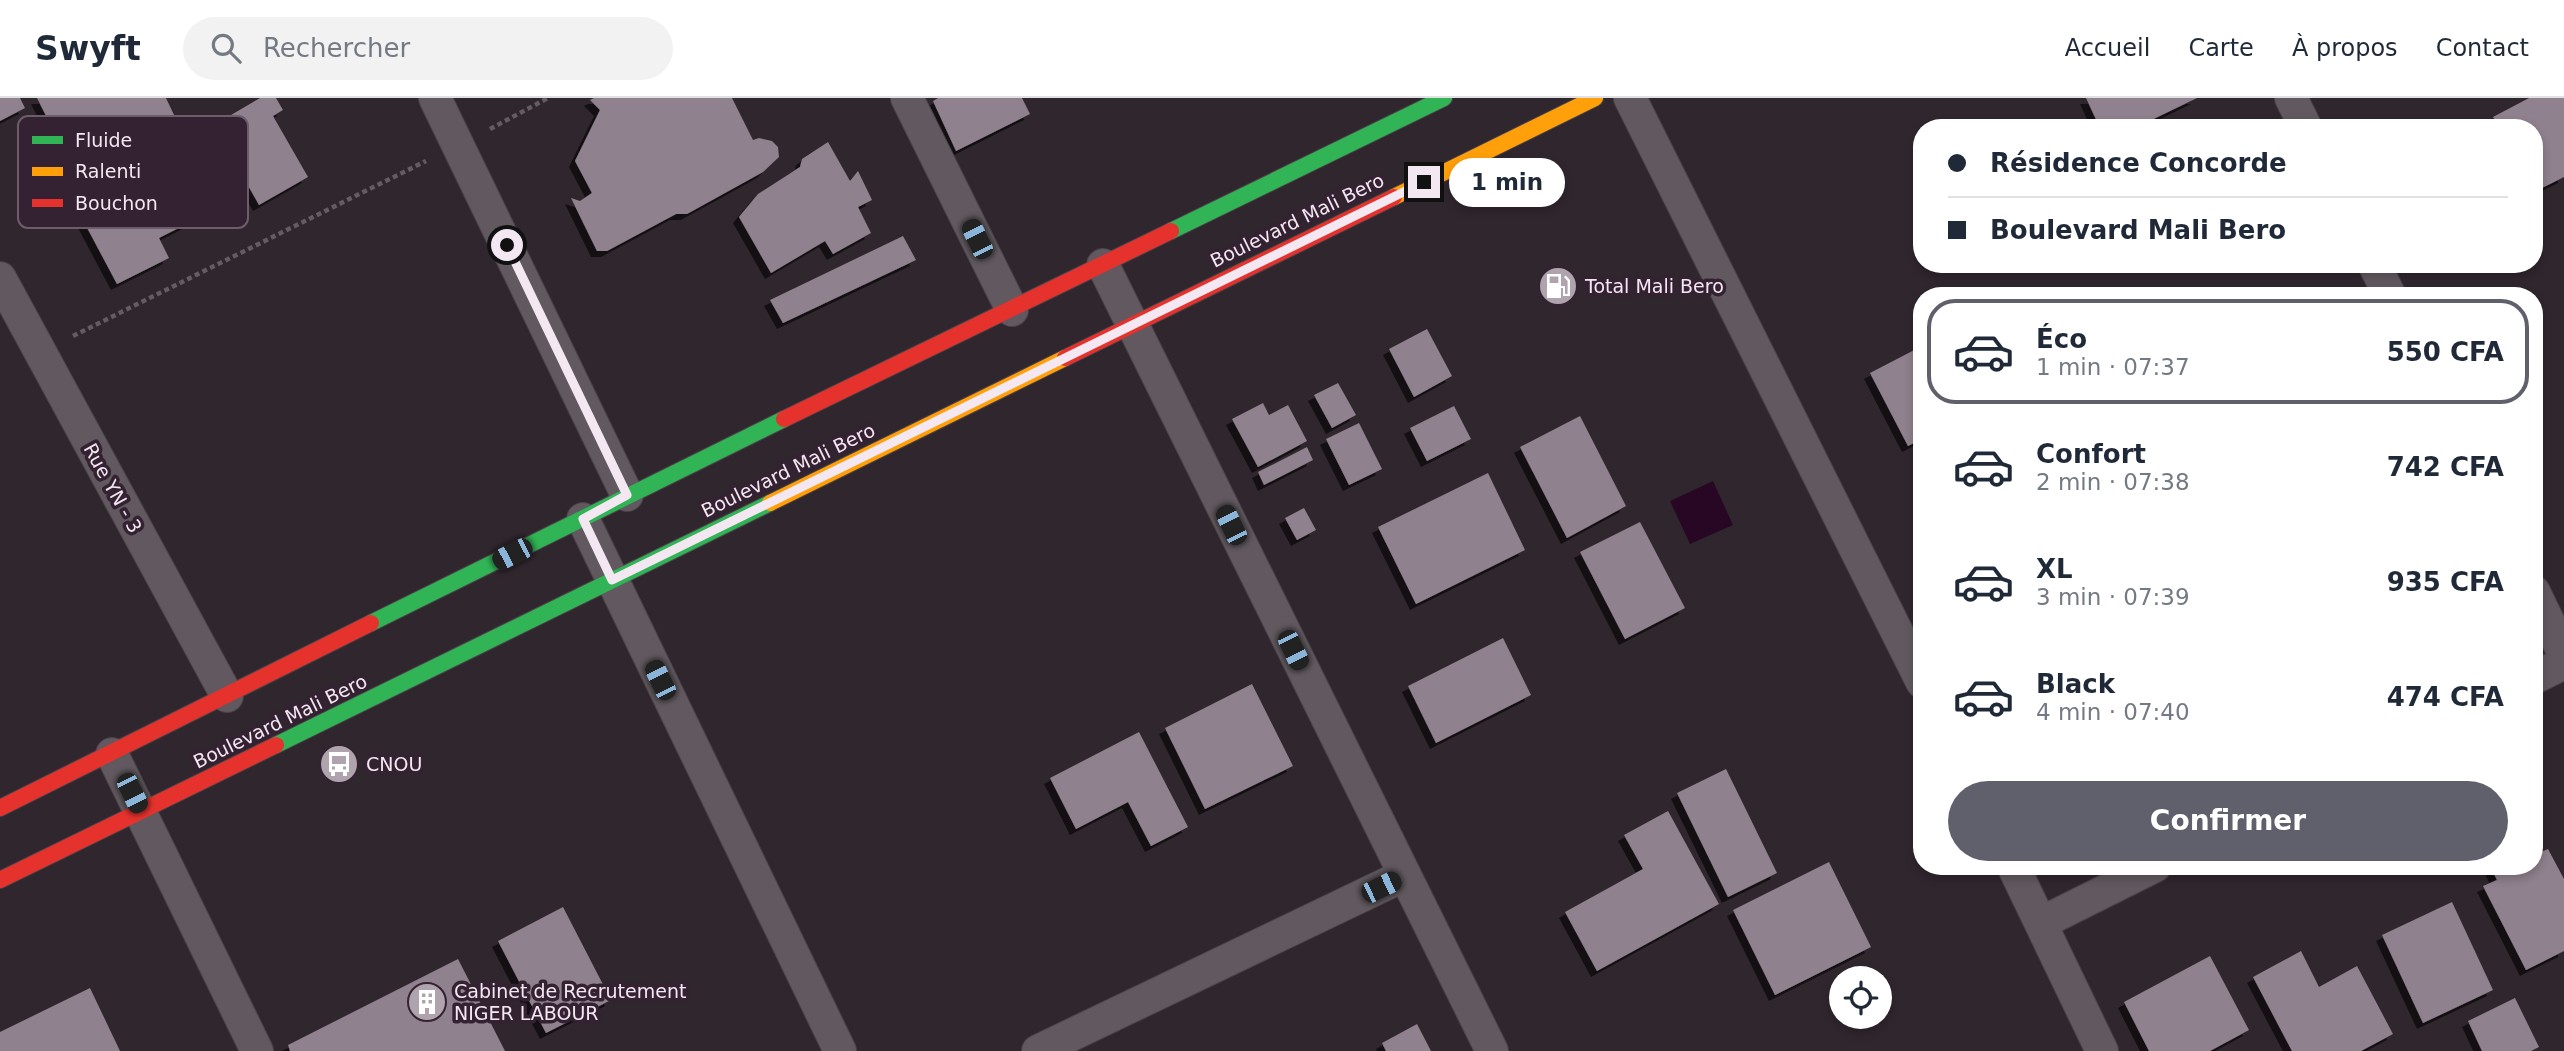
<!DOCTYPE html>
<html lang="fr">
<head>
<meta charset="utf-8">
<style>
  :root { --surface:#fff; --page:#f2f2f3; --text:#1f2937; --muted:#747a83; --line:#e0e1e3; --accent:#60606c }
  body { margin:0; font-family:"DejaVu Sans",sans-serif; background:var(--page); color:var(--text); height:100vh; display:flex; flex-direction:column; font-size:26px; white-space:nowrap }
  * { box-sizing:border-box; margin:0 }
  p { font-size:23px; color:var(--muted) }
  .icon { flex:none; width:38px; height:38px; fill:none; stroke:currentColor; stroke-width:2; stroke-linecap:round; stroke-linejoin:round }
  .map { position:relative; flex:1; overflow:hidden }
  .side { position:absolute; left:1913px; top:189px; width:630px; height:588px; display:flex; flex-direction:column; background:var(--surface); border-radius:28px; box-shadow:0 4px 10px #0003 }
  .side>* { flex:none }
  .hud { position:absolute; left:1913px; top:21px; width:630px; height:154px; border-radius:28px; box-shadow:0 4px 10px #0003; display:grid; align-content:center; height:154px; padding:0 35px; background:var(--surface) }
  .fabs { position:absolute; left:1829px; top:868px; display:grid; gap:14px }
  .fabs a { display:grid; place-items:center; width:63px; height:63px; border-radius:50%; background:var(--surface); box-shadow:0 4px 10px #0003; font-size:35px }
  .end { position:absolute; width:32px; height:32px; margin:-16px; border:9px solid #f3e7f1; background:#111; box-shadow:0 0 0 4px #111 }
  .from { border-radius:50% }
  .bubble { position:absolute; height:49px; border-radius:24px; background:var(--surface); box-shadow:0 4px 10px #0003; font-size:23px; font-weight:800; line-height:49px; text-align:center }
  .car { position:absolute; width:21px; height:42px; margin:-21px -10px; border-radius:9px; box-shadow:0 0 5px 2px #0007; background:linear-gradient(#222 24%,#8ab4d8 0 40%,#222 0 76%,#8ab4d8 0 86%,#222 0) }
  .hud b { display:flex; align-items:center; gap:24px; height:66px; font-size:26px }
  .hud b+b { border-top:2px solid var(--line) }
  .hud i { width:18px; height:18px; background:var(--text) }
  ul { padding:12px 0 0; list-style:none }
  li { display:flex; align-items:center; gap:21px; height:105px; margin:0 14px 10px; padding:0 21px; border:4px solid transparent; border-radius:28px }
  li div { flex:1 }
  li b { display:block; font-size:26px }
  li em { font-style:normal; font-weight:800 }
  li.current { border-color:var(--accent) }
  li>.icon { width:63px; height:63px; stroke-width:1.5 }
  .cta { display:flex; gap:14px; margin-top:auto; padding:14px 35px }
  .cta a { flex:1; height:80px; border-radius:42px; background:var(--accent); color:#fff; font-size:28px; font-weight:800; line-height:80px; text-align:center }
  header { display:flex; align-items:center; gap:42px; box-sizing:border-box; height:98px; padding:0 35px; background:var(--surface); border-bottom:2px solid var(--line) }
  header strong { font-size:33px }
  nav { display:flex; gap:38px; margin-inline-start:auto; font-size:24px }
  .search { width:490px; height:63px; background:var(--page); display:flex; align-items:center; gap:18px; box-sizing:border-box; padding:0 24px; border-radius:38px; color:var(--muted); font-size:26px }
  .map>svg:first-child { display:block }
  .water { fill:#280725 }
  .building { fill:#8f818d; filter:url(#shadow) }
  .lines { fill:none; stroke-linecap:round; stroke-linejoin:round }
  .street-casing { stroke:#4c434a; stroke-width:34 }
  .fast-casing { stroke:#4c434a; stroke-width:18 }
  .slow-casing { stroke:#4c434a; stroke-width:18 }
  .jam-casing { stroke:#4c434a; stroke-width:18 }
  .path { stroke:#635c62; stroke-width:4.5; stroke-dasharray:5 3.5; stroke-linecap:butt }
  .street { stroke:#61595f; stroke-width:32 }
  .fast { stroke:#30b455; stroke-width:16 }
  .slow { stroke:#ff9f0a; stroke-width:16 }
  .jam { stroke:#e5322d; stroke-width:16 }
  .route { stroke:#f3e7f1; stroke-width:9 }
  .labels { text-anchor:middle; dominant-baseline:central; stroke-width:7; stroke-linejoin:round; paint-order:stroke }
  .street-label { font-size:19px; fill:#f3e7f1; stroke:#342232 }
  .poi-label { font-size:19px; fill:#f3e7f1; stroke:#342232; text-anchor:start }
  .key { fill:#342232; stroke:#6d5d6b; stroke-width:2 }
  .key-label { font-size:19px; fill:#f3e7f1 }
</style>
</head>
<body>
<header>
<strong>Swyft</strong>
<div class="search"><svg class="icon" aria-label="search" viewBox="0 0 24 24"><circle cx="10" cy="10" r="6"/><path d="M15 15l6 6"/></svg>Rechercher</div>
<nav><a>Accueil</a><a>Carte</a><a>À propos</a><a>Contact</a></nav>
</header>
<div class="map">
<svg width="2564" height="953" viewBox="0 0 2564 953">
  <defs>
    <filter id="shadow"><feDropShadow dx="-6" dy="6" stdDeviation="0" flood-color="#0009"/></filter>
  </defs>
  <rect width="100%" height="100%" fill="#30262e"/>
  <path class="water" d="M1713,383L1733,427L1690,446L1670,403Z"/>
  <path class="building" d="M0,0H20L25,10L0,23Z
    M37,0H166L175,19L72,69Z
    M260,0H276L283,12L273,18L308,79L259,107L214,27Z
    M594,0H732L753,42L759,40L772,43L778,49L779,59L763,74L687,116H676L607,153H597L571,100L580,103L592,95L575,63L600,12L590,2Z
    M938,0H1022L1030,16L956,53L933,3Z
    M2086,0H2197L2135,30H2100Z
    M2529,0H2564V79L2534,94V30H2499L2493,19Z
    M828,44L850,83L858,73L872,102L858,109L871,135L833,156L825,143L771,175L739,119L758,96L800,69L802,61Z
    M193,68L216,111L159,140L169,160L117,186L84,124Z
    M903,138L916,162L783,225L770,202Z
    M1427,231L1452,278L1414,299L1389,251Z
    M1922,248V341L1908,348L1870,275Z
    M1338,285L1356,317L1332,330L1314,297Z
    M1263,305L1269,317L1288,307L1307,343L1258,369L1232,321Z
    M1454,308L1471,341L1427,363L1410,330Z
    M1580,318L1626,408L1567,440L1520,349Z
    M1359,325L1382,371L1349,387L1326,341Z
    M1307,349L1313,362L1264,387L1258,374Z
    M1488,375L1525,452L1416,506L1378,429Z
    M1304,410L1316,432L1297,442L1285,420Z
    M1640,424L1685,510L1625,541L1580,454Z
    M1503,540L1531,597L1436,645L1408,588Z
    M1252,586L1293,668L1205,711L1165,630Z
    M1139,634L1188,729L1151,748L1128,704L1076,731L1050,680Z
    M1726,671L1777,775L1728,799L1677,695Z
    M1668,713L1719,806L1597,873L1565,814L1643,771L1624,737Z
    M2548,751L2564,781V853L2526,872L2483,788L2497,782L2490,768H2534V757Z
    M1829,764L1871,849L1775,897L1733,812Z
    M2452,804L2493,892L2423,925L2382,837Z
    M563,809L611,902L546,935L498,843Z
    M2301,853L2319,889L2357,868L2393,936L2361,953H2292L2253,879Z
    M2210,858L2249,932L2210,953H2149L2124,904Z
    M458,861L505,953H290L288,947Z
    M90,890L120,953H0V934Z
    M2515,900L2539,949L2531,953H2482L2468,923Z
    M1417,926L1431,953H1386L1382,945Z"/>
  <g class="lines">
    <defs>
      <path id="street" d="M435,0L627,397
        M907,0L1012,212
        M1630,0L1922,584
        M2291,0L2306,30
        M2374,166L2390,198
        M1103,167L1492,953
        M0,180L227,598
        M583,421L840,953
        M2534,494L2564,556
        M2534,580L2564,565
        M112,656L257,953
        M2013,768L2102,953
        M2041,825L2155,768
        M1038,953L1405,777"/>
      <path id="fast" d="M1171,133L1444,0
        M371,525L784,321
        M276,647L770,405"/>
      <path id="slow" d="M1394,99L1595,0
        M770,405L1065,260"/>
      <path id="jam" d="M1065,260L1394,99
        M784,321L1171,133
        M0,710L371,525
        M0,782L276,647"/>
    </defs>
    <use href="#street" class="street-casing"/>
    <use href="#fast" class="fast-casing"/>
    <use href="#slow" class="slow-casing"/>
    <use href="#jam" class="jam-casing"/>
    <path class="path" d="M490,31L548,0
      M73,238L426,63"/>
    <use href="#street" class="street"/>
    <use href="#fast" class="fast"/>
    <use href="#slow" class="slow"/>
    <use href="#jam" class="jam"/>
  </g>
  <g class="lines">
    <path class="route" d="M507,147L627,397L583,421L612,482L1424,84"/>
  </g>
  <defs>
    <symbol id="fuel-disc" viewBox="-11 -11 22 22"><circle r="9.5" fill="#afa3ad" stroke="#342232"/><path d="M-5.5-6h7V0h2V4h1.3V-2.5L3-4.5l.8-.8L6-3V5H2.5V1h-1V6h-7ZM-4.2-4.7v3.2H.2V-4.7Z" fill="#fff"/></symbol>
    <symbol id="bus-disc" viewBox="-11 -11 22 22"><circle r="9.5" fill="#afa3ad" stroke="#342232"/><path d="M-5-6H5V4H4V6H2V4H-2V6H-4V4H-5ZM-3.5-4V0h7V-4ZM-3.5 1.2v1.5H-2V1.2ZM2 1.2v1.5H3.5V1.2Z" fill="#fff"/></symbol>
    <symbol id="building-disc" viewBox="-11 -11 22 22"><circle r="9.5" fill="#afa3ad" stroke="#342232"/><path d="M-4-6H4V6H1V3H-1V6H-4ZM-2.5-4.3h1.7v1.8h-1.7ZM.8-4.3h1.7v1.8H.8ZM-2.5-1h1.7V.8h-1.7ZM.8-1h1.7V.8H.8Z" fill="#fff"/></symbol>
  </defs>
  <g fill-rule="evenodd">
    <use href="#fuel-disc" x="1536" y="166" width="44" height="44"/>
    <use href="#bus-disc" x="317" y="644" width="44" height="44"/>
    <use href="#building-disc" x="405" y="882" width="44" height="44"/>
  </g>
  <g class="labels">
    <g class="street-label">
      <text transform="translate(1297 122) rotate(-26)">Boulevard Mali Bero</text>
      <text transform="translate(788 372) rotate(-26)">Boulevard Mali Bero</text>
      <text transform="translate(113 390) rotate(61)">Rue YN - 3</text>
      <text transform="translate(280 623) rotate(-26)">Boulevard Mali Bero</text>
    </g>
    <g class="poi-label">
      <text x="1585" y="188">Total Mali Bero</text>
      <text x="366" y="666">CNOU</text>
      <text x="454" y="893">Cabinet de Recrutement<tspan x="454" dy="22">NIGER LABOUR</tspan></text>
    </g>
  </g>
  <rect x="18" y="18" width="230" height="112" rx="10" class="key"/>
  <rect x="32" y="38" width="31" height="8" fill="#30b455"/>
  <rect x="32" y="69" width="31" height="9" fill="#ff9f0a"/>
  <rect x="32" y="101" width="31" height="8" fill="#e5322d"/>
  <g class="key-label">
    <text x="75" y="49">Fluide</text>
    <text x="75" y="80">Ralenti</text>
    <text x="75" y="112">Bouchon</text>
  </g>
</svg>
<div class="fabs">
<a><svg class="icon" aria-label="locate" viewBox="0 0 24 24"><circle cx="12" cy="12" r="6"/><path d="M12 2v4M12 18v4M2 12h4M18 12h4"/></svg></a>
</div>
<i class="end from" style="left:507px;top:147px"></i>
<i class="end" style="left:1424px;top:84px"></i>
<div class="bubble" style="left:1449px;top:60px;width:116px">1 min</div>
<i class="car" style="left:977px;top:141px;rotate:334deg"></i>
<i class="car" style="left:1231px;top:427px;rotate:334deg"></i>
<i class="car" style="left:512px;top:456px;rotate:243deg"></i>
<i class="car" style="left:1293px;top:552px;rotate:154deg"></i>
<i class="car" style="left:660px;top:582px;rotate:334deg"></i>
<i class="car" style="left:132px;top:695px;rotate:154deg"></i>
<i class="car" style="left:1381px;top:789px;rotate:64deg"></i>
<div class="hud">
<b><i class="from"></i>Résidence Concorde</b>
<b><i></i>Boulevard Mali Bero</b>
</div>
<section class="side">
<ul>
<li class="current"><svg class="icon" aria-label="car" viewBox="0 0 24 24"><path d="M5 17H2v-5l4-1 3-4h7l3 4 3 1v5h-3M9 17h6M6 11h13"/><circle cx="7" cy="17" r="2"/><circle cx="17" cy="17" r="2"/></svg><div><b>Éco</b><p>1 min · 07:37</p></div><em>550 CFA</em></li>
<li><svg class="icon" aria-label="car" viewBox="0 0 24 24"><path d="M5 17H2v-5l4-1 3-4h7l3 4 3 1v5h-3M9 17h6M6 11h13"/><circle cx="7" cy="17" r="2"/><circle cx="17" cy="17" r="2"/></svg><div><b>Confort</b><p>2 min · 07:38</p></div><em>742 CFA</em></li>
<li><svg class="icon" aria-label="car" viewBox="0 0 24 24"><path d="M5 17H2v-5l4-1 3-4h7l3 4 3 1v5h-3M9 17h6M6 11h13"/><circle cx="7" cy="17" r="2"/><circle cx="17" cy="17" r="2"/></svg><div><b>XL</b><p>3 min · 07:39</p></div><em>935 CFA</em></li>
<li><svg class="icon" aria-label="car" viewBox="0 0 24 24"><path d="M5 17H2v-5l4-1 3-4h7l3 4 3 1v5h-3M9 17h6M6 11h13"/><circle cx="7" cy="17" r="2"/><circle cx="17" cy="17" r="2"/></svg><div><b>Black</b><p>4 min · 07:40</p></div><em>474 CFA</em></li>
</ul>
<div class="cta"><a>Confirmer</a></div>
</section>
</div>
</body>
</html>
